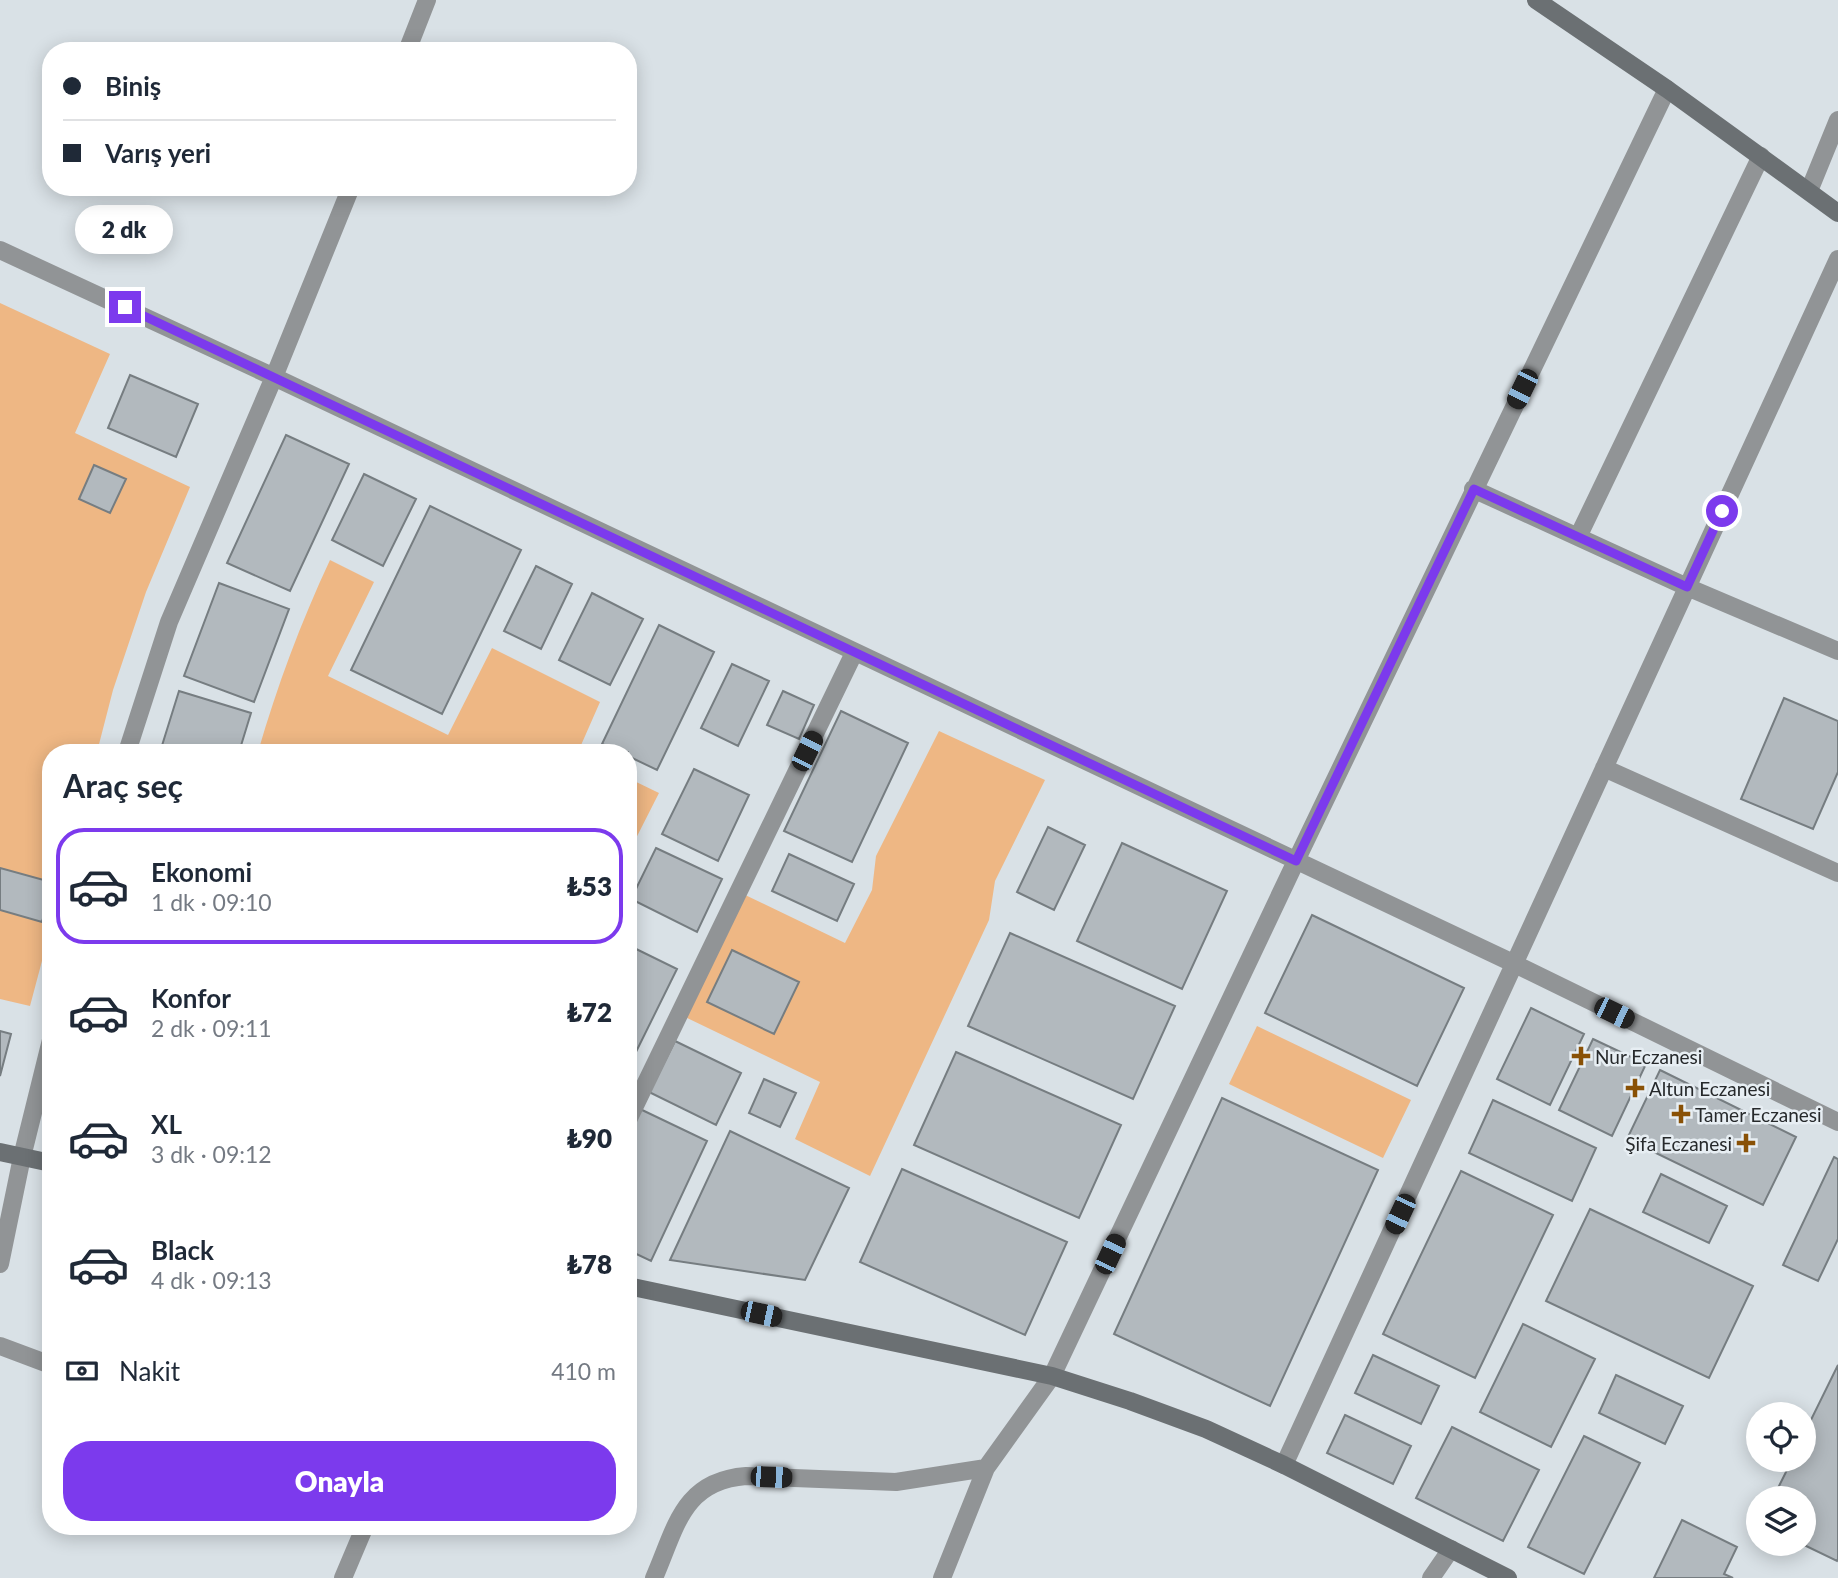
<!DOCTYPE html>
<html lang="tr">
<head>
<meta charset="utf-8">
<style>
  :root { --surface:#fff; --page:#f6f6f7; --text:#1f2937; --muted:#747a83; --line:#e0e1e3; --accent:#7c3aed }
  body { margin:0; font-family:Lato,sans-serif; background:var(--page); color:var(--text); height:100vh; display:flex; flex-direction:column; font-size:26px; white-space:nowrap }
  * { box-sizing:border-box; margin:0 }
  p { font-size:23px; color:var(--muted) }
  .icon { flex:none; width:38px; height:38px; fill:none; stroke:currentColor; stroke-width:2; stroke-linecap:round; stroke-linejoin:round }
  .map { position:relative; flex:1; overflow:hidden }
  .details { position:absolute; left:42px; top:744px; width:595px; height:791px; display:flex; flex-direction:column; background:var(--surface); border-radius:28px; box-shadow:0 4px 18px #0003 }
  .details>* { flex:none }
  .banner { position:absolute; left:42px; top:42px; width:595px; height:154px; border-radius:28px; box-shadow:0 4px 18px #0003; display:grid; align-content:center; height:154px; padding:0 21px; background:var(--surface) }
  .tools { position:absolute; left:1746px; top:1402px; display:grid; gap:14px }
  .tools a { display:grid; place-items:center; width:70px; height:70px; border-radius:50%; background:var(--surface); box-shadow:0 4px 18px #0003; font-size:35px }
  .end { position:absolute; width:32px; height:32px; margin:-16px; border:9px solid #7c3aed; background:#fff; box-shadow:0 0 0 4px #fff }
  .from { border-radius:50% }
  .bubble { position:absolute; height:49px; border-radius:24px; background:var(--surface); box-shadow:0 4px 18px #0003; font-size:23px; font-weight:800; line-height:49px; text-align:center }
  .car { position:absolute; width:21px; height:42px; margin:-21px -10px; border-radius:9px; box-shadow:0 0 5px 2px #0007; background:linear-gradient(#222 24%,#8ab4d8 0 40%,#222 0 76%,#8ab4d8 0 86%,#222 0) }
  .banner b { display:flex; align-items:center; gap:24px; height:66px; font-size:26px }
  .banner b+b { border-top:2px solid var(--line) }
  .banner i { width:18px; height:18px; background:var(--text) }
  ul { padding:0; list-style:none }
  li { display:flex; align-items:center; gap:21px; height:116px; margin:0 14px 10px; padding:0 7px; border:4px solid transparent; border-radius:28px }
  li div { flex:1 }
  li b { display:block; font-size:26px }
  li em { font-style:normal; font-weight:800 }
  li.on { border-color:var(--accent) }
  li>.icon { width:63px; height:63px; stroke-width:1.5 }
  h2 { padding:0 21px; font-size:32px; line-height:84px }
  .pay { display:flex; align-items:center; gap:18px; height:77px; padding:0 21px; font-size:26px }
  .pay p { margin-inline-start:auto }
  .primary-button { display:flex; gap:14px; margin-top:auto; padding:14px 21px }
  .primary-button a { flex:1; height:80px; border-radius:28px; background:var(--accent); color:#fff; font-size:28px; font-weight:800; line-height:80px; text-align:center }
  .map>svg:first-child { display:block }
  .green { fill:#eeb784 }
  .building { fill:#b2b9be; stroke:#767d81; stroke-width:2 }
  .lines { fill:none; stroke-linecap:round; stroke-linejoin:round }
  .service { stroke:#919496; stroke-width:18 }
  .minor { stroke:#919496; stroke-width:18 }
  .secondary { stroke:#6b7073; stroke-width:18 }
  .route { stroke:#7c3aed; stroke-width:9 }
  .poi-dot { fill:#895106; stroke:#e7eef3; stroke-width:2.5 }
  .labels { text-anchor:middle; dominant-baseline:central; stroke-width:5; stroke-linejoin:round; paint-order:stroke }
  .poi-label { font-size:19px; fill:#26292b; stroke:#e7eef3; text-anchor:start }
</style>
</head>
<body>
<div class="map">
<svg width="1838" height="1578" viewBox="0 0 1838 1578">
  <rect width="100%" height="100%" fill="#d9e1e6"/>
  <path class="green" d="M0,303L110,354L75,433L190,487L146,592L113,690L97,752H51V927L30,1006L0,999Z
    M330,560L374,582L328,676L448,735L492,648L600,702L578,752H258C277,686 301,622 330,560Z
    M939,731L1045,780L995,881L989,920L870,1176L795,1139L820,1082L683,1016L741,893L845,943L872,890L876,856Z
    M628,778L659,793L628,854Z
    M1257,1026L1411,1100L1383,1158L1229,1084Z"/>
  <path class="building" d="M130,375L198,404L176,457L108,428Z
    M286,435L349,464L290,591L227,563Z
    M94,465L126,479L110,513L79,499Z
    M364,474L416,499L383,566L332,540Z
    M430,506L521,550L442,714L351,670Z
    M536,566L572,584L541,649L504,631Z
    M219,583L289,609L254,702L184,676Z
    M592,593L643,619L610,685L559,660Z
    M659,625L714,652L657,770L628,756V752H621L602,744Z
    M732,664L769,681L738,746L701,728Z
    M179,691L251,713L239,752H160Z
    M783,691L814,705L799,739L767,725Z
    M1784,698L1838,721V772L1813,829L1741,799Z
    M841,711L908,743L852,862L784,831Z
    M694,769L749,795L718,861L662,834Z
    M1048,827L1085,845L1054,910L1017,892Z
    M1122,843L1227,891L1182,989L1077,941Z
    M656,848L722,879L697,932L631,899Z
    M789,854L854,884L837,921L772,891Z
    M0,868L51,882V890L42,922L0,910Z
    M1312,915L1464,988L1417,1086L1265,1013Z
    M1010,933L1175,1006L1133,1099L968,1026Z
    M628,945L677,969L633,1058L628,1056Z
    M732,950L799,982L774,1034L707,1002Z
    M1531,1008L1584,1034L1550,1105L1497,1079Z
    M0,1031L11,1034L0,1076Z
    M1593,1039L1646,1064L1612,1136L1559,1110Z
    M675,1041L741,1073L716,1125L649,1092Z
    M956,1052L1121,1125L1079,1218L914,1145Z
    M1660,1070L1796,1137L1763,1205L1627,1139Z
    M764,1079L796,1093L780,1127L749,1113Z
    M1222,1098L1378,1170L1270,1406L1114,1334Z
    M1493,1100L1596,1148L1572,1201L1469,1153Z
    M640,1109L707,1141L651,1261L628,1250V1134Z
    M730,1131L849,1188L805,1280L670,1260Z
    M1834,1157L1838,1159V1239L1818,1281L1783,1265Z
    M902,1169L1067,1242L1025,1335L860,1262Z
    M1461,1171L1553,1215L1475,1378L1383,1334Z
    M1661,1174L1727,1206L1709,1243L1643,1212Z
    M1590,1209L1753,1286L1709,1378L1546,1301Z
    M1523,1324L1595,1359L1551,1447L1480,1412Z
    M1373,1355L1439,1386L1421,1424L1355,1393Z
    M1838,1365V1559L1837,1561L1802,1544H1804V1498H1773L1792,1460H1804V1434Z
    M1616,1375L1683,1406L1665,1444L1599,1413Z
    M1345,1415L1411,1446L1393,1484L1327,1453Z
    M1452,1427L1539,1470L1503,1541L1416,1498Z
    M1584,1436L1640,1463L1584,1574L1528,1547Z
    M1682,1520L1737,1547L1724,1574L1733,1578H1654Z"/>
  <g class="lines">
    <path class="service" d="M628,1120L854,653
      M0,1346L51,1365
      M343,1578L365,1526"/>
    <path class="minor" d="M407,51L427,0
      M1809,191L1838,120
      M0,250L274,377L1515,964L1838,1122
      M1473,489L1687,587L1838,651
      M1578,537L1761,156
      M127,752L169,622L274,377L351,187
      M1604,768L1838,873
      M0,1264L22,1157L51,1040
      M1284,1465L1838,259
      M654,1578C676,1528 682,1481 746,1476L896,1482L986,1468
      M942,1578L986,1468L1052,1376L1296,861L1667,89
      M1431,1578L1451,1549"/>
    <path class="secondary" d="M1536,0L1667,89L1838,213
      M0,1152L51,1163
      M628,1286L1052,1376L1130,1401L1206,1429L1284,1465L1508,1578"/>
  </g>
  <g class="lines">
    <path class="route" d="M125,307L1296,861L1474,489L1687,587L1722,511"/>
  </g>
  <g class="poi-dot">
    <path d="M1577.5 1045.5h7v7h7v7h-7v7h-7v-7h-7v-7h7z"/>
    <path d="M1631.5 1077.5h7v7h7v7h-7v7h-7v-7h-7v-7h7z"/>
    <path d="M1677.5 1103.5h7v7h7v7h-7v7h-7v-7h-7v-7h7z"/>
    <path d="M1742.5 1132.5h7v7h7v7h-7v7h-7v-7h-7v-7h7z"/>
  </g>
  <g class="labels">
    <g class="poi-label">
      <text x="1595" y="1056">Nur Eczanesi</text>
      <text x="1649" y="1088">Altun Eczanesi</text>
      <text x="1695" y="1114">Tamer Eczanesi</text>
      <text x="1732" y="1143" text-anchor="end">Şifa Eczanesi</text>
    </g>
  </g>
</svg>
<div class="tools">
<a><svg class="icon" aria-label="locate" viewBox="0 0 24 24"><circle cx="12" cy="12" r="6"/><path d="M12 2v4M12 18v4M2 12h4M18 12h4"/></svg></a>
<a><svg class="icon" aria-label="layers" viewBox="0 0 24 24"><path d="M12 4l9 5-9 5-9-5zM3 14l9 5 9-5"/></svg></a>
</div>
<i class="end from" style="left:1722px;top:511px"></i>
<i class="end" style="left:125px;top:307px"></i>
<div class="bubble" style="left:75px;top:205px;width:98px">2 dk</div>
<i class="car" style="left:1522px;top:389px;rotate:206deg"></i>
<i class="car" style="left:807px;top:751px;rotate:26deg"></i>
<i class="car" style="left:1614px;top:1013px;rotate:116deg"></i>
<i class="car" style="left:1400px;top:1214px;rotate:205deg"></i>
<i class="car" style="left:1110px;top:1254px;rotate:25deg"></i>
<i class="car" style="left:761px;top:1314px;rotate:102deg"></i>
<i class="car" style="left:771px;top:1477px;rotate:92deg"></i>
<div class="banner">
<b><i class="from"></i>Biniş</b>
<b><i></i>Varış yeri</b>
</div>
<section class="details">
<h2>Araç seç</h2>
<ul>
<li class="on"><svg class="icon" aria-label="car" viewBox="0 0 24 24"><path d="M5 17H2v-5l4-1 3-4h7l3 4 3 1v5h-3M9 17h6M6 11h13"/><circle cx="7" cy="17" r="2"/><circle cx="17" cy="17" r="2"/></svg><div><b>Ekonomi</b><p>1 dk · 09:10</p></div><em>₺53</em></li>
<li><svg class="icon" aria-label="car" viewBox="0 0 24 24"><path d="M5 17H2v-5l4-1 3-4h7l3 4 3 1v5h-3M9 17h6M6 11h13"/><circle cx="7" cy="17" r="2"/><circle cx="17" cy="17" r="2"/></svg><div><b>Konfor</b><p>2 dk · 09:11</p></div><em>₺72</em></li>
<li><svg class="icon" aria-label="car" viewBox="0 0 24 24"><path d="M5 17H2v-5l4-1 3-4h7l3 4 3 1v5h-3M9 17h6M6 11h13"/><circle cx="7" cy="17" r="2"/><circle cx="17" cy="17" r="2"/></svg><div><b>XL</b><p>3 dk · 09:12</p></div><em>₺90</em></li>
<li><svg class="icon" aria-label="car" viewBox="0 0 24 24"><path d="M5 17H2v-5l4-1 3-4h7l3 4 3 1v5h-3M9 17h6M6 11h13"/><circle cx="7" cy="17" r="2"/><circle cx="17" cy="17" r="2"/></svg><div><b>Black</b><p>4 dk · 09:13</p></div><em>₺78</em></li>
</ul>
<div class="pay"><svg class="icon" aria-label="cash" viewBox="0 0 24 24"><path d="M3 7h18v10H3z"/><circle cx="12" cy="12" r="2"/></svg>Nakit<p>410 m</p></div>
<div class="primary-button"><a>Onayla</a></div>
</section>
</div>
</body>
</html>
